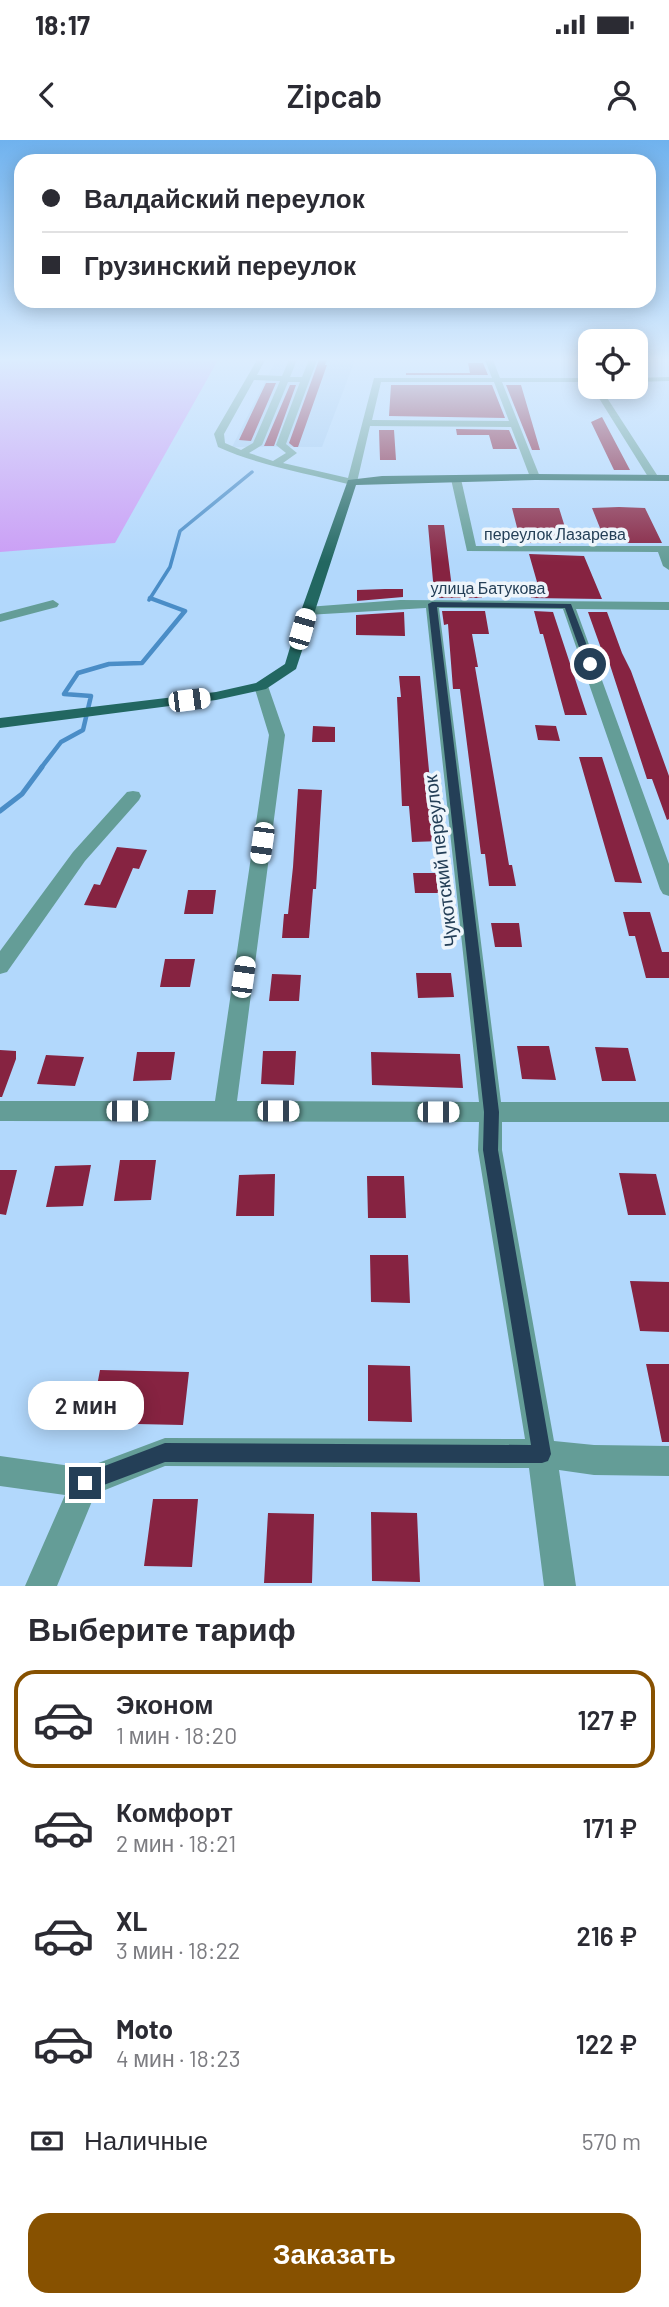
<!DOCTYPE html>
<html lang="ru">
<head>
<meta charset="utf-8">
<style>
  :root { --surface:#fff; --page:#f2f2f3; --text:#2b2b33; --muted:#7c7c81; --line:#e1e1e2; --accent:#875100 }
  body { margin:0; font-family:Barlow,sans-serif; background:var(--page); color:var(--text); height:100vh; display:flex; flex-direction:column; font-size:26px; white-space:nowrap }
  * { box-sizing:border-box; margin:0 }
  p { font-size:23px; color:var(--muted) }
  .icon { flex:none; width:38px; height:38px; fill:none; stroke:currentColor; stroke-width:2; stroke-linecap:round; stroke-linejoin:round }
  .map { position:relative; height:1446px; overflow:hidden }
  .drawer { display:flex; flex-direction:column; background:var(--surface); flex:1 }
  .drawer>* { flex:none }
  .banner { position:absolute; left:14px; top:14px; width:642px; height:154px; border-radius:21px; box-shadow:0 4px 18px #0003; display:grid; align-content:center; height:154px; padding:0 28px; background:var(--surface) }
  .tools { position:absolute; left:578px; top:189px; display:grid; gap:14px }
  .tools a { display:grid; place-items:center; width:70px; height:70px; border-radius:14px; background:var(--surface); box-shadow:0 4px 18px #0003; font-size:35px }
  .end { position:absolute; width:32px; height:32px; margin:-16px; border:9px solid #243f57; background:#fff; box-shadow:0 0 0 4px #fff }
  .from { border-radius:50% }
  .bubble { position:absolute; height:49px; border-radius:21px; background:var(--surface); box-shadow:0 4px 18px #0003; font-size:23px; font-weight:600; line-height:49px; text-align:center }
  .car { position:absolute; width:21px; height:42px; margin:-21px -10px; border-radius:9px; box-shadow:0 0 5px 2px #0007; background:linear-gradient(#fff 24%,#345 0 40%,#fff 0 76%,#345 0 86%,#fff 0) }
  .banner b { display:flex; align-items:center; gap:24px; height:66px; font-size:26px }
  .banner b+b { border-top:2px solid var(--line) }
  .banner i { width:18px; height:18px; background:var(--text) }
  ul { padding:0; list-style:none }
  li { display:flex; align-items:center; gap:21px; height:98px; margin:0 14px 10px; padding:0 14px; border:4px solid transparent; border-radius:21px }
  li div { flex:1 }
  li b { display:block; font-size:26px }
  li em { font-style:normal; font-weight:600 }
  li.current { border-color:var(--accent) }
  li>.icon { width:63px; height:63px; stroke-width:1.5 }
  h2 { padding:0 28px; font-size:32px; line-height:84px }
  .pay { display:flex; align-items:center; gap:18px; height:77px; padding:0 28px; font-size:26px }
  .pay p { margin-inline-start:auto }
  .cta { display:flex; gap:14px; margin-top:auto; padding:14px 28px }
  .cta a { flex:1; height:80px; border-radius:21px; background:var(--accent); color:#fff; font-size:28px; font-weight:600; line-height:80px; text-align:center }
  .status { display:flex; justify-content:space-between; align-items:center; height:49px; padding:0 35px; background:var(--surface); direction:ltr }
  .status svg { height:19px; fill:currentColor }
  header { display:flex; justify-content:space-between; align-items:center; height:91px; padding:0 28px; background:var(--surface); font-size:32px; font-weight:600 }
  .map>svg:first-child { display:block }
  .built { fill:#a2cbf2 }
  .green { fill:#ca9cf5 }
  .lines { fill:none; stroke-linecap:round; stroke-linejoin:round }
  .stream-far2 { stroke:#4a8dc7; stroke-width:3.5 }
  .stream-far1 { stroke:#4a8dc7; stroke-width:4.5 }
  .stream { stroke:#4a8dc7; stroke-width:5 }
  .building { fill:#862341 }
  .minor { fill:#649d97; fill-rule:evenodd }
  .major { fill:#226761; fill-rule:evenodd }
  .route { fill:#243f57 }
  .labels { text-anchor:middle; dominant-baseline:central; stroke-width:7; stroke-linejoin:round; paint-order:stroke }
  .far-street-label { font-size:16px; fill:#243f57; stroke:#eef5fb }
  .street-label { font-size:19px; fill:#243f57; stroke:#eef5fb }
</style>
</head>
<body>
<div class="status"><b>18:17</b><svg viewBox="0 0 49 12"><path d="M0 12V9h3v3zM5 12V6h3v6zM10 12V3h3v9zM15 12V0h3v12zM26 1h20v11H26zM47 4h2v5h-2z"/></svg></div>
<header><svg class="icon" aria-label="back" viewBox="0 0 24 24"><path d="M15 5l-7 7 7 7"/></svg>Zipcab<svg class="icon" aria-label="person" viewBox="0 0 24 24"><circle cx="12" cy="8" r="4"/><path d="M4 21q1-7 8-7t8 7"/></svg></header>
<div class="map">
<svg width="669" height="1446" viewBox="0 0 669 1446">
  <rect width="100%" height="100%" fill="#b2d8fc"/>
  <path class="built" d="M276,220H355L322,307H232Z"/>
  <path class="green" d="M0,220H218L115,403L0,412Z"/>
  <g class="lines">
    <path class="stream-far2" d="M149,460L170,427L180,391L252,332"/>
    <path class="stream-far1" d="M41,628L61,602L83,590L91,556L64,554L78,533L109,524L142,523L185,471L150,458"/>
    <path class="stream" d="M0,671L22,654L42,627"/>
  </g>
  <path class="building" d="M319,220H327L325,225H327L298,307H294L289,303Z
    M468,223H483L488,235H406V233H470Z
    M266,243H276L251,301L239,300Z
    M290,245H296L274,306H264Z
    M391,245H492L505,278L389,276Z
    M506,245H521L540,310H532Z
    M602,277L630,330H614L591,282Z
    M456,289L509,290L517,309H493L489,295H457Z
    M379,290H394L396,320H380Z
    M619,367L645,368L662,403H606L592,368Z
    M512,368H559L568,397H573L575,403H521Z
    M428,385H444L452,448H481L482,458H439L438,452H434Z
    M529,414L584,416L602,459L531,458L529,449H539Z
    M385,449H403V457L357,461V450Z
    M442,471H485L489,494H472L478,527H475L509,725H512L516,746H489L485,714H481L460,549H453L448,484L444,485Z
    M534,471L553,472L587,575H565L543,494H540Z
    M404,472L405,496L356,495V475Z
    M588,472H607L622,513L631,531L669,636V679L667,680L652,639H647L610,525H607Z
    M399,536H420L434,683H440L442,701L412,702L409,666H402L397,557H401Z
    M535,585L556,586L560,601L538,600Z
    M313,586L335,587V602H312Z
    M579,617H602L642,743L615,742Z
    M298,649L322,650L316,749H313L309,798H282L284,774H288L293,727Z
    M117,707L147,710L139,729L133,728L116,768L84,765L94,744L100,745Z
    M413,733H445L447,753H415Z
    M188,750H216L213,774H184Z
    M623,772H650L662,812H669V838H646L635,796H629Z
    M491,783H519L522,807H495Z
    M165,819H195L190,847H160Z
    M416,833H451L454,857L418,858Z
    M272,834L301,835L299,861H269Z
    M517,906H549L556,940L522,939Z
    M595,907L628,908L636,941H602Z
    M0,910L16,911V919L2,957H0Z
    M263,911H296L294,945L261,944Z
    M137,912H175L171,940L133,941Z
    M371,912L460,914L463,948L372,945Z
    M46,915L84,917L75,946L37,944Z
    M120,1020H156L151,1060L114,1061Z
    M91,1025L83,1066L46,1067L55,1026Z
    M0,1030H17L6,1075L0,1074Z
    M619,1033L656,1034L666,1075H628Z
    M275,1034L274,1076H236L239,1035Z
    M367,1036H404L406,1078H368Z
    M370,1115H408L410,1163L371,1162Z
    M630,1141L669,1142V1192L640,1191Z
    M646,1224H669V1302H662Z
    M368,1225L410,1226L412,1282L368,1281Z
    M100,1230L189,1232L183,1285L90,1283Z
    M153,1359H198L192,1427L144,1426Z
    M371,1372L417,1373L420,1442L372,1441Z
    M268,1373L314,1374L312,1443H264Z"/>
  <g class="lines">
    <path class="minor" d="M257,220H265L257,235L282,236L289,220H297L290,237H302L309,220H317L286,304L297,313L283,323L348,338L374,238H492L485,220H493L500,238H587L576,220H584L590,229V242H502L540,337L539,339L530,337L511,287L370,286L357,342L352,345C306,333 260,326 218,307L214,294ZM254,240L280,241L253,303L241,310L225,303L224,294ZM288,242H300L276,305L286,313L273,321L249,313L262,305ZM381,242H494L509,281L372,280Z
      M669,237V241L635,242V238Z
      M592,247H600L659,338L658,340H650Z
      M456,336L461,339L476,406H669V430L663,426L658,412L467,411L451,339Z
      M53,460L59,464L57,467L0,482V474Z
      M400,460L669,462V470L576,469L669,724V756L663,754L660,749L563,469L439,468L501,962H669V982H502V1010L554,1301L594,1305L669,1306V1336L594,1335L559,1330L576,1446H544L529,1328L165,1326L95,1354L57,1446H25L65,1355L0,1346V1316L85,1328L165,1298L525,1299L478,1010L479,982L0,981V961H215L269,595L254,546L261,542L268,546L285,595L237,961L479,962L426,468L307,475L301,471L307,467Z
      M133,651L139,652L141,656L139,660L85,721L7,832L0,834V811L73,712L127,652Z"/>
    <path class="major" d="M535,334L669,335V341L535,340L356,345L296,529L266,549L216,560L0,588V578L216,552L256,543L285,524L301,471L348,340L382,336Z"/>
  </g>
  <linearGradient id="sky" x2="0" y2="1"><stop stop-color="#6fb2ee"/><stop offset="0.52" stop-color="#dcedfe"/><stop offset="1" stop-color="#dcedfe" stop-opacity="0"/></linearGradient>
  <rect width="669" height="422" fill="url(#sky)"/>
  <path class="route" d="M432,462L571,464L594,524L590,527L585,524L565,468L437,467L499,972L498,1010L551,1314L548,1321L542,1323L165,1322L85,1352L78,1350L75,1343L78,1336L165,1303L531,1305L483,1010L484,972L428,464Z"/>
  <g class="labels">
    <g class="far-street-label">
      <text x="555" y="393">переулок Лазарева</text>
      <text x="488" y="447">улица Батукова</text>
    </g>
    <g class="street-label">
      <text transform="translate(440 721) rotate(-97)">Чукотский переулок</text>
    </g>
  </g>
</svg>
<div class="tools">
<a><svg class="icon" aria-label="locate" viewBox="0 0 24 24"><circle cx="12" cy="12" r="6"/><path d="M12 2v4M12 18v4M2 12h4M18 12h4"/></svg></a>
</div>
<i class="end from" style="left:590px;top:524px"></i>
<i class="end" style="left:85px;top:1343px"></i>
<div class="bubble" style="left:28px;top:1241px;width:116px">2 мин</div>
<i class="car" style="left:302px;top:489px;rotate:16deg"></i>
<i class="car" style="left:189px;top:560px;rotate:83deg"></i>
<i class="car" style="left:262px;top:703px;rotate:188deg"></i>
<i class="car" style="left:243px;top:837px;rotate:8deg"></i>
<i class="car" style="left:127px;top:971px;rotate:90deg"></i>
<i class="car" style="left:278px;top:971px;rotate:90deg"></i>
<i class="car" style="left:438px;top:972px;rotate:90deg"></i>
<div class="banner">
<b><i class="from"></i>Валдайский переулок</b>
<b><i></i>Грузинский переулок</b>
</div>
</div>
<section class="drawer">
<h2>Выберите тариф</h2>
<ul>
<li class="current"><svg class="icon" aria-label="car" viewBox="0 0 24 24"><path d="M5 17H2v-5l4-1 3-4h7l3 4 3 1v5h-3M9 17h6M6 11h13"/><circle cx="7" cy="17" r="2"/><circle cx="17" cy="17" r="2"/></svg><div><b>Эконом</b><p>1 мин · 18:20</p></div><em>127 ₽</em></li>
<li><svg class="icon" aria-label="car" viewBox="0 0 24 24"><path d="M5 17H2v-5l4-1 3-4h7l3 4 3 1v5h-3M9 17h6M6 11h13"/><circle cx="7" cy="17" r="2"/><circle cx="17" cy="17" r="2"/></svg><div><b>Комфорт</b><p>2 мин · 18:21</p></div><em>171 ₽</em></li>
<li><svg class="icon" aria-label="car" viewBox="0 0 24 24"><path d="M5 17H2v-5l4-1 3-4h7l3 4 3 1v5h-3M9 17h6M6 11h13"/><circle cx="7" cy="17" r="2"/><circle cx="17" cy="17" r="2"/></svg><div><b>XL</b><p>3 мин · 18:22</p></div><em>216 ₽</em></li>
<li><svg class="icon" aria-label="car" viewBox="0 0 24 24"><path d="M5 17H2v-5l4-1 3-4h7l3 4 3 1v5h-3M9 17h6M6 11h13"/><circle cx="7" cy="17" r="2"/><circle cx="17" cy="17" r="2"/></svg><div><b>Moto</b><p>4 мин · 18:23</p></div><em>122 ₽</em></li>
</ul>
<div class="pay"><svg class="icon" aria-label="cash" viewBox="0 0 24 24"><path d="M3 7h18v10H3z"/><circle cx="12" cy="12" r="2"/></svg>Наличные<p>570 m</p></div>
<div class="cta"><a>Заказать</a></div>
</section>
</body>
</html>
